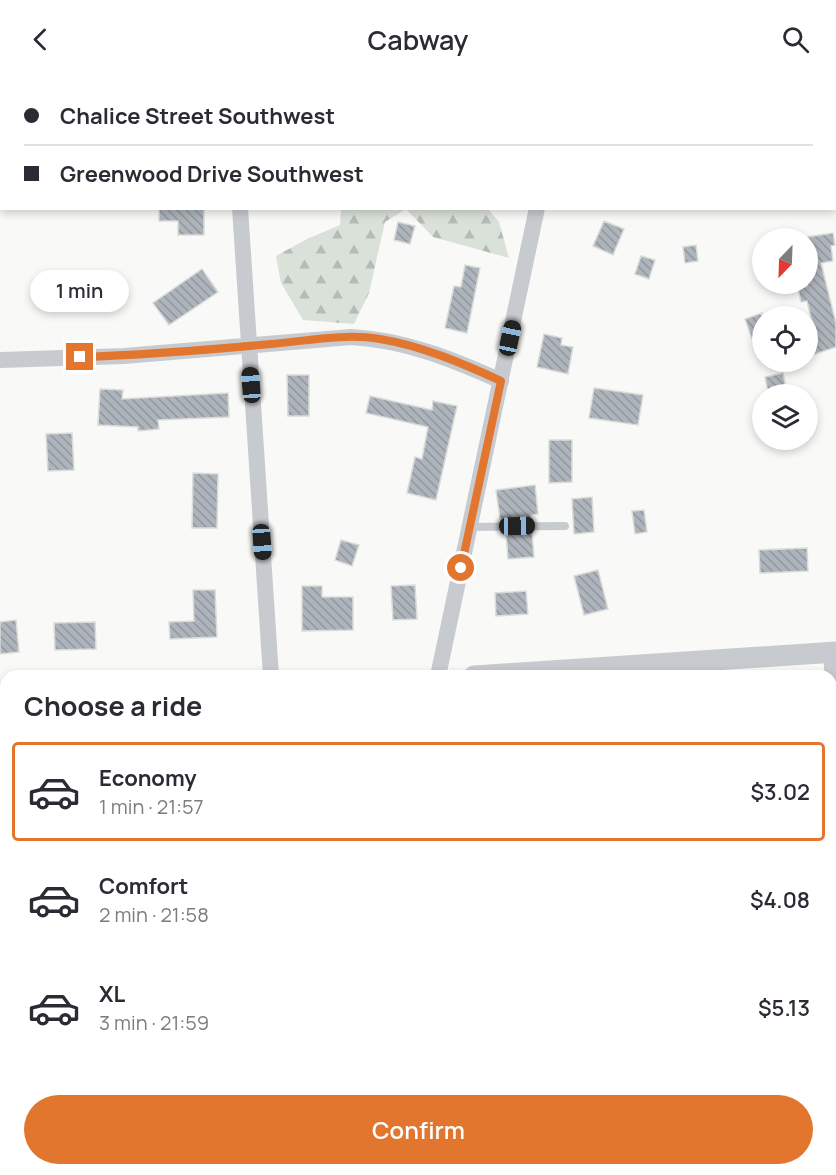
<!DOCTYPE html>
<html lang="en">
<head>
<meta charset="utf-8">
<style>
  :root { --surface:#fff; --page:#f7f7f7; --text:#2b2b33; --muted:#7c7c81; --line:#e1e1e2; --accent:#e2762e }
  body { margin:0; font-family:Manrope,sans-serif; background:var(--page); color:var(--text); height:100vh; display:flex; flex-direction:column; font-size:22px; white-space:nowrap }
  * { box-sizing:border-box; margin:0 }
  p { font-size:20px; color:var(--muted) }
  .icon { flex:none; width:33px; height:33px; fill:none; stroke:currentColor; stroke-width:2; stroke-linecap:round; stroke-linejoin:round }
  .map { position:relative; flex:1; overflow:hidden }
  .details { position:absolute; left:0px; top:592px; width:837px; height:506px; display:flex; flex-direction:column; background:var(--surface); border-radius:18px 18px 0 0; box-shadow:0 3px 9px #0003 }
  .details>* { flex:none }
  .guide { position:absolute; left:0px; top:0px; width:837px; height:132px; box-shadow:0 3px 9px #0003; display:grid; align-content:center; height:132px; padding:0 24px; background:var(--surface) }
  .needle { width:39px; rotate:203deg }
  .tools { position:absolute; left:752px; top:150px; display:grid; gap:12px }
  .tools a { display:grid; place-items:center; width:66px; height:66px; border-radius:50%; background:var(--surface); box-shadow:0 3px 9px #0003; font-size:30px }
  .end { position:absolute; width:27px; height:27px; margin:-14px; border:8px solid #e2762e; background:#fff; box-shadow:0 0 0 3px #fff }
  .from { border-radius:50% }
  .bubble { position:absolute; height:42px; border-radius:21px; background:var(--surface); box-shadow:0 3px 9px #0003; font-size:20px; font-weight:600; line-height:42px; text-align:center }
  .car { position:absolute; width:18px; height:36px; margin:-18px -9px; border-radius:8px; box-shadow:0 0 4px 2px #0007; background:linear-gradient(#222 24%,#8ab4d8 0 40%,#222 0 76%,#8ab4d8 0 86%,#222 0) }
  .guide b { display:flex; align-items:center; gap:21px; height:57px; font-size:22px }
  .guide b+b { border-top:2px solid var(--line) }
  .guide i { width:15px; height:15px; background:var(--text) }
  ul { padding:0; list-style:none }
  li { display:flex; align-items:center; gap:18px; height:99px; margin:0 12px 9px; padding:0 12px; border:3px solid transparent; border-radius:6px }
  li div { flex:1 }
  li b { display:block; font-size:22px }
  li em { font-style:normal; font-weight:600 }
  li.active { border-color:var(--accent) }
  li>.icon { width:54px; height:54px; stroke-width:1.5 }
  h2 { padding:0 24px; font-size:27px; line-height:72px }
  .button { display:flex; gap:12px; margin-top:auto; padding:12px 24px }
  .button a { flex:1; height:69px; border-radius:36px; background:var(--accent); color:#fff; font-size:24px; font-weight:600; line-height:69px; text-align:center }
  header { display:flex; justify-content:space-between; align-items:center; height:78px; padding:0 24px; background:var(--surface); font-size:27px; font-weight:600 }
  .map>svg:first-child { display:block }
  .forest { fill:url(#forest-firs) }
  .building { fill:url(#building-back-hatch); stroke:#dbdbd9; stroke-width:1.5 }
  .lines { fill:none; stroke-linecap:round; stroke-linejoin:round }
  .service { stroke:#c7cace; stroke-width:8 }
  .minor { stroke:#c7cace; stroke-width:16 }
  .tertiary { stroke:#c7cace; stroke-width:21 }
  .route { stroke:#e2762e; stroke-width:8 }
</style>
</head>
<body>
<header><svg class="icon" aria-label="back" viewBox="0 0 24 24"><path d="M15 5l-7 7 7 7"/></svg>Cabway<svg class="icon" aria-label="search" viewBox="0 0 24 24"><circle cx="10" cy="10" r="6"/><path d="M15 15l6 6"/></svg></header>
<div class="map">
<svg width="836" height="1097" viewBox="0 0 836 1097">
  <defs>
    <pattern id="forest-firs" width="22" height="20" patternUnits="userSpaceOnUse" patternTransform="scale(1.5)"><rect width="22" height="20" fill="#dae1d8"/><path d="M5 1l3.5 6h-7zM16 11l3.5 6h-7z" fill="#b5bbb5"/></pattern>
    <pattern id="building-back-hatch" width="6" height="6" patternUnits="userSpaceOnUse" patternTransform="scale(1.5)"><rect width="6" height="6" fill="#aeb4bb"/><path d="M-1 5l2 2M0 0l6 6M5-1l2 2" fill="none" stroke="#91979e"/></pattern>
  </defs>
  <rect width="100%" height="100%" fill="#f9f9f7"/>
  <path class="forest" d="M243,0H422V1L243,2Z
    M488,131L499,144L509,180L433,159L406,131L385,144L369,215L354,246L303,242L281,205L276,178L307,161L340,147L341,131Z"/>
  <path class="building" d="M159,130H204V157H178V143H159Z
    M604,143L624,151L613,177L593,168Z
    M398,144L415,148L410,166L394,162Z
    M833,155L835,167L831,168L833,183L821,185L836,245V269L807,279V265L816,261L807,223L801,224L798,211L807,208V159Z
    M696,167L698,183L685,185L683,169Z
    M641,178L655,182L649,201L635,196Z
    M465,187L480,190L467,255L445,250L454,208L461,209Z
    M202,191L218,214L169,247L153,225Z
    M762,235V258L752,261L745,241Z
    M544,256L562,260L561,267L573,269L568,296L537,289Z
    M783,295L786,310L768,314L765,299Z
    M287,297H309V338H288Z
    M594,310L643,317L638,347L589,340Z
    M100,311L123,312L122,321L228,315L229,339L158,342L159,351L138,353V349L98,347Z
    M370,318L432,332L433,323L457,328L436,422L407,415L415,379L422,381L428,349L366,335Z
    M72,355L74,392L48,393L46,356Z
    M549,362H572V404L549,405Z
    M193,395L218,396L217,450H192Z
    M535,407L538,436L531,437V442L500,441L496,412Z
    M592,419L594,454L574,456L572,421Z
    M644,432L647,454L635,456L632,433Z
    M506,455H532L534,479L508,481Z
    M341,462L359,467L352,488L335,482Z
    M807,470L808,493L760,495L759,472Z
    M598,492L608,531L584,537L574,498Z
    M415,507L417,541L393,542L391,508Z
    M302,508H322V519H353V552L302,553Z
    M193,512H215L217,559L170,561L169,544L194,543Z
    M526,513L528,536L496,538L495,515Z
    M16,542L19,574L0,576V544Z
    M95,544L96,571L55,572L54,545Z"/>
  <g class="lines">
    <path class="service" d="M470,449L565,448"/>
    <path class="minor" d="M771,0L777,2
      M565,2L566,0
      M836,85V87
      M240,130L271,598
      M0,282L124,278L351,259C405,262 452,281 501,303
      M831,575L836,647
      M438,598L537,130
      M831,866L836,865
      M0,945L6,950
      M0,1000L6,991
      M175,1092L181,1097
      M656,1092L657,1097
      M291,1097L295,1092"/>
    <path class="tertiary" d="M474,598L836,574
      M0,630H6"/>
  </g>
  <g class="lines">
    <path class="route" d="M80,279C144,277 207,272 271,266C306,263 345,255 380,261C422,268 462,285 501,303L461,490"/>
  </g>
</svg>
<div class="tools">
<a><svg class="needle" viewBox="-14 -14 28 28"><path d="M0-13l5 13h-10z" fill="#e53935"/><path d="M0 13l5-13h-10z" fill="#7c7c81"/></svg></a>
<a><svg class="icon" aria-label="locate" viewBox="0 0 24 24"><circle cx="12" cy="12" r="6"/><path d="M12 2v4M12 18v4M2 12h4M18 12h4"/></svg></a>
<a><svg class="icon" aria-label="layers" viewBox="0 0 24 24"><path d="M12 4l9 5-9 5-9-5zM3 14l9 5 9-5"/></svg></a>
</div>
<i class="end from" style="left:461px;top:490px"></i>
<i class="end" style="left:80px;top:279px"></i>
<div class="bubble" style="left:30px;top:192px;width:99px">1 min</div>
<i class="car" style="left:510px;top:260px;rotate:12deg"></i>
<i class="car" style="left:251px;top:307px;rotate:356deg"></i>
<i class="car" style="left:517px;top:448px;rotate:89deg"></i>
<i class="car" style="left:262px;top:464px;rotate:176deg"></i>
<div class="guide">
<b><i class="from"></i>Chalice Street Southwest</b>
<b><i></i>Greenwood Drive Southwest</b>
</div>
<section class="details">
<h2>Choose a ride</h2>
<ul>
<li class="active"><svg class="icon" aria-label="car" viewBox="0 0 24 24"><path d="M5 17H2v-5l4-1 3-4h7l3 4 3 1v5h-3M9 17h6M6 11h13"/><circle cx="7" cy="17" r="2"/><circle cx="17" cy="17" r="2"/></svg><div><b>Economy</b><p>1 min · 21:57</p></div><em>$3.02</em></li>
<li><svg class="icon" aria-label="car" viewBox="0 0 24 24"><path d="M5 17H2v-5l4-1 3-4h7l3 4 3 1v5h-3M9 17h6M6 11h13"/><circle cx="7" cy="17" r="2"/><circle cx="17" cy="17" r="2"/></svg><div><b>Comfort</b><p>2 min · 21:58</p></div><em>$4.08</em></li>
<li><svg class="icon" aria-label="car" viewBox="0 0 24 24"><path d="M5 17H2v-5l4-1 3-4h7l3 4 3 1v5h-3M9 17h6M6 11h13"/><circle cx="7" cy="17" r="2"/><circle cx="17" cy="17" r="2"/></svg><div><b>XL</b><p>3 min · 21:59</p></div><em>$5.13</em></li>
</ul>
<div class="button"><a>Confirm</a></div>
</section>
</div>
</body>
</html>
